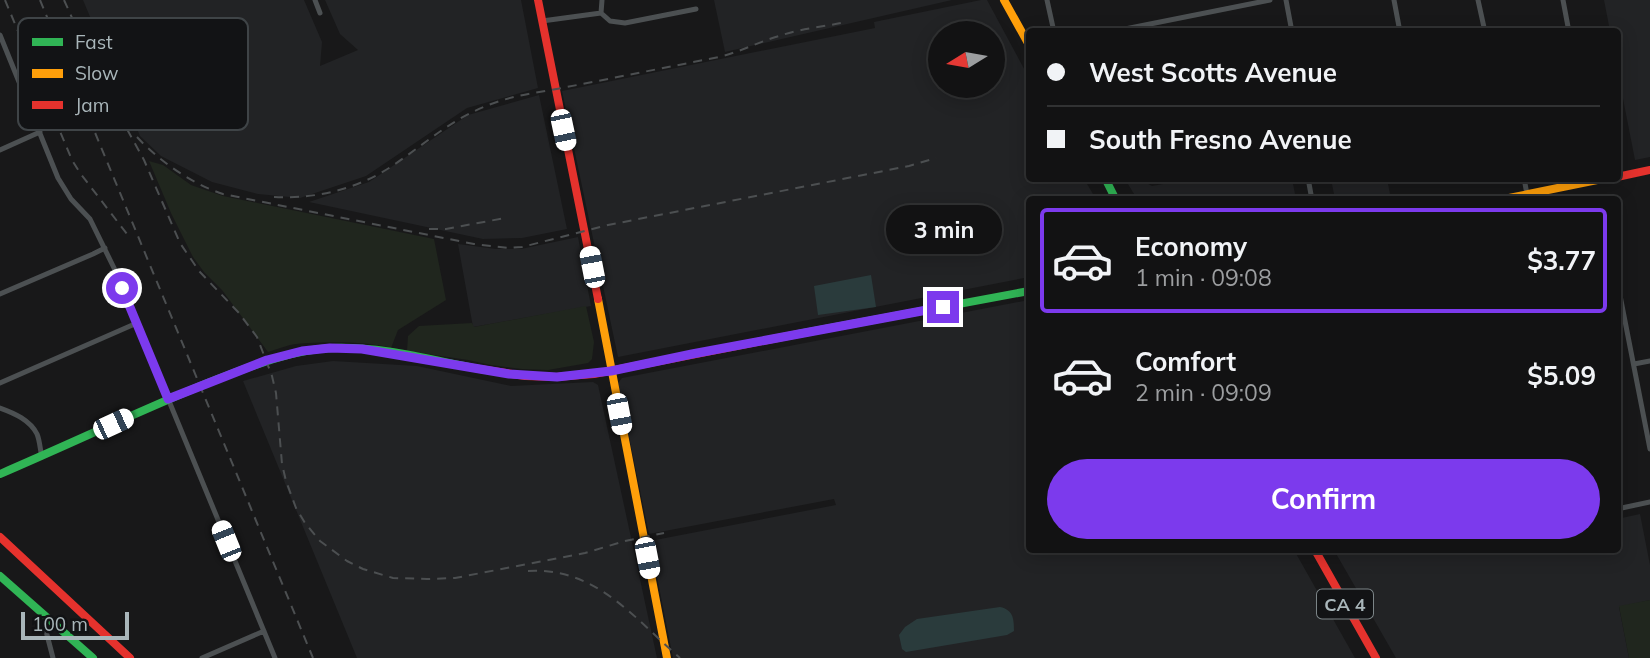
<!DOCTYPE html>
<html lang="en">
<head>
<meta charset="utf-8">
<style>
  :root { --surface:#121213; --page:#1f2021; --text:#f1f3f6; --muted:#9c9ea0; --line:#313233; --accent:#7c3aed }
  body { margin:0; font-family:Mulish,sans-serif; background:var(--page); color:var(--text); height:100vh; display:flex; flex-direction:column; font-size:26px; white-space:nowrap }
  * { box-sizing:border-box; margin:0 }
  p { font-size:23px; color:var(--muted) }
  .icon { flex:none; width:38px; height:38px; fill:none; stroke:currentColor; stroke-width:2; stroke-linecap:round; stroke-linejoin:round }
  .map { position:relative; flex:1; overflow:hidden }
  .details { position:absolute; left:1026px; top:196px; width:595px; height:357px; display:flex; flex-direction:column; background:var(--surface); border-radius:7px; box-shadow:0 4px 18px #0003,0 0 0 2px var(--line) }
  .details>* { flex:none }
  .banner { position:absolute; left:1026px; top:28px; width:595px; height:154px; border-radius:7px; box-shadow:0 4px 18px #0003,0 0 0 2px var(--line); display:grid; align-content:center; height:154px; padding:0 21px; background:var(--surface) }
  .needle { width:46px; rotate:259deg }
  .buttons { position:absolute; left:928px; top:21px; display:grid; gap:14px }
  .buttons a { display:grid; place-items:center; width:77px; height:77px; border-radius:50%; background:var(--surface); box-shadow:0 4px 18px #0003,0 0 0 2px var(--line); font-size:35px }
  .scale { position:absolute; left:21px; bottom:18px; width:108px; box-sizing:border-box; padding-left:7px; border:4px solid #a9b6ba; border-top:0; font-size:19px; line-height:24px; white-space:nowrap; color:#a9b6ba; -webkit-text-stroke:5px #121315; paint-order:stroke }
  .end { position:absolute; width:32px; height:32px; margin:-16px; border:9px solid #7c3aed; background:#fff; box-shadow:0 0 0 4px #fff }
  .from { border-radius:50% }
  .bubble { position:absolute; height:49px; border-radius:24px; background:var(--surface); box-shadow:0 4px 18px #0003,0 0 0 2px var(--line); font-size:23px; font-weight:700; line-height:49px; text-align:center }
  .car { position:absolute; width:21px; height:42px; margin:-21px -10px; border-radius:9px; box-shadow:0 0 5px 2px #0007; background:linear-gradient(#fff 24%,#345 0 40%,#fff 0 76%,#345 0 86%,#fff 0) }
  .banner b { display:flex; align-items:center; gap:24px; height:66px; font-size:26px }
  .banner b+b { border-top:2px solid var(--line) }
  .banner i { width:18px; height:18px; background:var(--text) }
  ul { padding:12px 0 0; list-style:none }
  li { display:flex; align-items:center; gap:21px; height:105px; margin:0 14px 10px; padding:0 7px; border:4px solid transparent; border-radius:7px }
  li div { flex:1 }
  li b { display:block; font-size:26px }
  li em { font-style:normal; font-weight:700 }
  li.selected { border-color:var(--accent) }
  li>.icon { width:63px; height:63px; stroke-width:1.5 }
  .button { display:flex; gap:14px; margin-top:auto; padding:14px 21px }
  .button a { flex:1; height:80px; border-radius:42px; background:var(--accent); color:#fff; font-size:28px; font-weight:700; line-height:80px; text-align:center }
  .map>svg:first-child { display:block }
  .built { fill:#222325; fill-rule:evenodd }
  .green { fill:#20261e }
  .water { fill:#2a3b3c }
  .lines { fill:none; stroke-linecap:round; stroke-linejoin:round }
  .street { stroke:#4c5052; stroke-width:5 }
  .fast { stroke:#30b455; stroke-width:8 }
  .slow { stroke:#ff9f0a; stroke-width:8 }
  .jam { stroke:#e5322d; stroke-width:8 }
  .rail { stroke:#4c4f51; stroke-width:2; stroke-dasharray:9 7; stroke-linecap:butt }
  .route { stroke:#7c3aed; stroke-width:9 }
  .labels { text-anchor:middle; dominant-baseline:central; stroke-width:6; stroke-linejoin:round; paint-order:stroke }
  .shield { fill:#121315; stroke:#7c8588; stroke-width:2 }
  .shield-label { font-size:18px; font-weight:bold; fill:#a9b6ba }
  .key { fill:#121315; stroke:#3f4447; stroke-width:2 }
  .key-label { font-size:19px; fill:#a9b6ba }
</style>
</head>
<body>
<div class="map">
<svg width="1650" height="658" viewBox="0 0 1650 658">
  <rect width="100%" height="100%" fill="#181819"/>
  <path class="built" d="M83,0H304L322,42L320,66L358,50L340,34L325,0H521L538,88L467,108L366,176L300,198L258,194L212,182L161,156L140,136Z
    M714,0H952L725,52Z
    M981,0H987L1029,78V178L1084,179L1096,199L1029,200V277L618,357L562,91L875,28L874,22ZM940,33H992V86H940Z
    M1604,0H1650V157L1635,160L1617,68V32L1610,31Z
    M539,95L567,229L522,238L483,239L309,202L369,182L468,115Z
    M1125,179H1139L1152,186L1191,179H1292L1296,199H1137Z
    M1331,179H1387L1391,199H1335Z
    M578,237L591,306L473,327L458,244L496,249H521Z
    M1029,300V550H1294L1355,658H673L650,541L836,505L834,499L649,534L618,383L622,378Z
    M333,361L417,366L511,386L593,382L598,385L657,658H357L243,381L296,366Z
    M1640,514L1650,565V600L1619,607L1629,658H1396L1334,550H1446L1447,552L1461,550H1617V519Z"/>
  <path class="green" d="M149,161L163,165L191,185L223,196L434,239L446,300L398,330L391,348C369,341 312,341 290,345C282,347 275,350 268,352L222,290L204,272L193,257L171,213Z
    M586,306L594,342L592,359L588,363L548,370L522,369L491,365L468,360L407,351L408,336L419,326L472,323L474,327Z
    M1650,600V658H1629L1619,606Z"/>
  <path class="water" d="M871,275L876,307L818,315L814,286Z
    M1000,607C1013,610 1014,618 1014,631L1007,635L906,652L902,649L899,635L905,627L917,619Z"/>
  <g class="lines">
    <path class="street" d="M315,0L320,13
      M1047,0L1054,32
      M1286,0L1292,32
      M1394,0L1400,32
      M1478,0L1485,32
      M1563,0L1569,32
      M601,13L610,21L625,23L696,9
      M601,13L602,0
      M542,21L601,13
      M1110,32L1270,0
      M0,35L58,178L71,199L90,219L115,270L275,658
      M0,150L40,132
      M1308,178L1312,200
      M1524,178L1528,200
      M1617,280L1650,449
      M0,294L93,254L105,248
      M1634,364L1650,361
      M0,383L137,323
      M0,408C14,413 30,420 37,434C40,441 40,450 42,457
      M1617,509L1650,502
      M46,631L53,658
      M202,658L264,631"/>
    <path class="fast" d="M1105,178L1116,200
      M798,334L1029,291
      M0,474C70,444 139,411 210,382C250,367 289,350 332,348C382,346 431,360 480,369
      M0,576L93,658"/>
    <path class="slow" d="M1004,0L1029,45
      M1499,200L1607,178
      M598,299L667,658"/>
    <path class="jam" d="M538,0L598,299
      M1617,177L1650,170
      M480,369L525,376L556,377L594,374L798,334
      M0,537L130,658
      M1315,550L1376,658"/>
    <path class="rail" d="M5,0L72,160L80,173L127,234
      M40,0L313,658
      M64,0L101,82L144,160L180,243L199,271L239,313L257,337L272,376L276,393L282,464L286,481L296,508L305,523L320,541L347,561L363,569L393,578L427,579L455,578L585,553L625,541L664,533
      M137,137C159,161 192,184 223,194L474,244L508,248L522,247L608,225L909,166L936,158
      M274,197C317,199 359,189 395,164C430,140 454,117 494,103C518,94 543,92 567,87C618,77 668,67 719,57C740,52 758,42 779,36C799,29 821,27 841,23
      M429,229H446L505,218
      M528,571C596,567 634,618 680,658"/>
  </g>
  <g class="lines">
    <path class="route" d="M122,288L168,399L267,360L302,351L330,348L362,349L509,374L557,377L611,371L692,354L943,307"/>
  </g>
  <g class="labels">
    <rect class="shield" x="1317" y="589.5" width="56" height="29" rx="5"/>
    <g class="shield-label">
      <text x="1345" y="604">CA 4</text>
    </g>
  </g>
  <rect x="18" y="18" width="230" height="112" rx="10" class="key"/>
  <rect x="32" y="38" width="31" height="8" fill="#30b455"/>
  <rect x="32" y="69" width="31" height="9" fill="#ff9f0a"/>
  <rect x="32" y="101" width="31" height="8" fill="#e5322d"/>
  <g class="key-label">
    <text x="75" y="49">Fast</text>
    <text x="75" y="80">Slow</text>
    <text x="75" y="112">Jam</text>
  </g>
</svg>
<div class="buttons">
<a><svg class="needle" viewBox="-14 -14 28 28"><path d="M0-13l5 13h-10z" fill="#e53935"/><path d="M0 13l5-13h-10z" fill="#9c9ea0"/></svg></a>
</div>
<div class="scale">100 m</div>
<i class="end from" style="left:122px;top:288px"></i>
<i class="end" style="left:943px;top:307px"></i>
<div class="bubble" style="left:886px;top:205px;width:116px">3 min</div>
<i class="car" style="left:563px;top:130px;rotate:168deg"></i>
<i class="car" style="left:592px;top:267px;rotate:349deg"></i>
<i class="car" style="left:619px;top:414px;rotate:169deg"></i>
<i class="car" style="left:113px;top:424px;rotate:65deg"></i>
<i class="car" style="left:226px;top:541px;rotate:338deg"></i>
<i class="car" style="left:647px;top:558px;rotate:169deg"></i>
<div class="banner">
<b><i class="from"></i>West Scotts Avenue</b>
<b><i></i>South Fresno Avenue</b>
</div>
<section class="details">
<ul>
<li class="selected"><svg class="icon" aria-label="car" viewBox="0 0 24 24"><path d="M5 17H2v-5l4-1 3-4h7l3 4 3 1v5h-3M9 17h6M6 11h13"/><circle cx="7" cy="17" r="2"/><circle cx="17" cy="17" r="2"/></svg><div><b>Economy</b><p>1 min · 09:08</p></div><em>$3.77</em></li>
<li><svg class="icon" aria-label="car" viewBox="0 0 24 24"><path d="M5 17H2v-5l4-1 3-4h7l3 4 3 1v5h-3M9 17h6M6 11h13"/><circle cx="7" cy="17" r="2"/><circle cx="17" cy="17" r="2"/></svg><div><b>Comfort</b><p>2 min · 09:09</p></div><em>$5.09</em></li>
</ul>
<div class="button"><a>Confirm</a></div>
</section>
</div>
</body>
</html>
